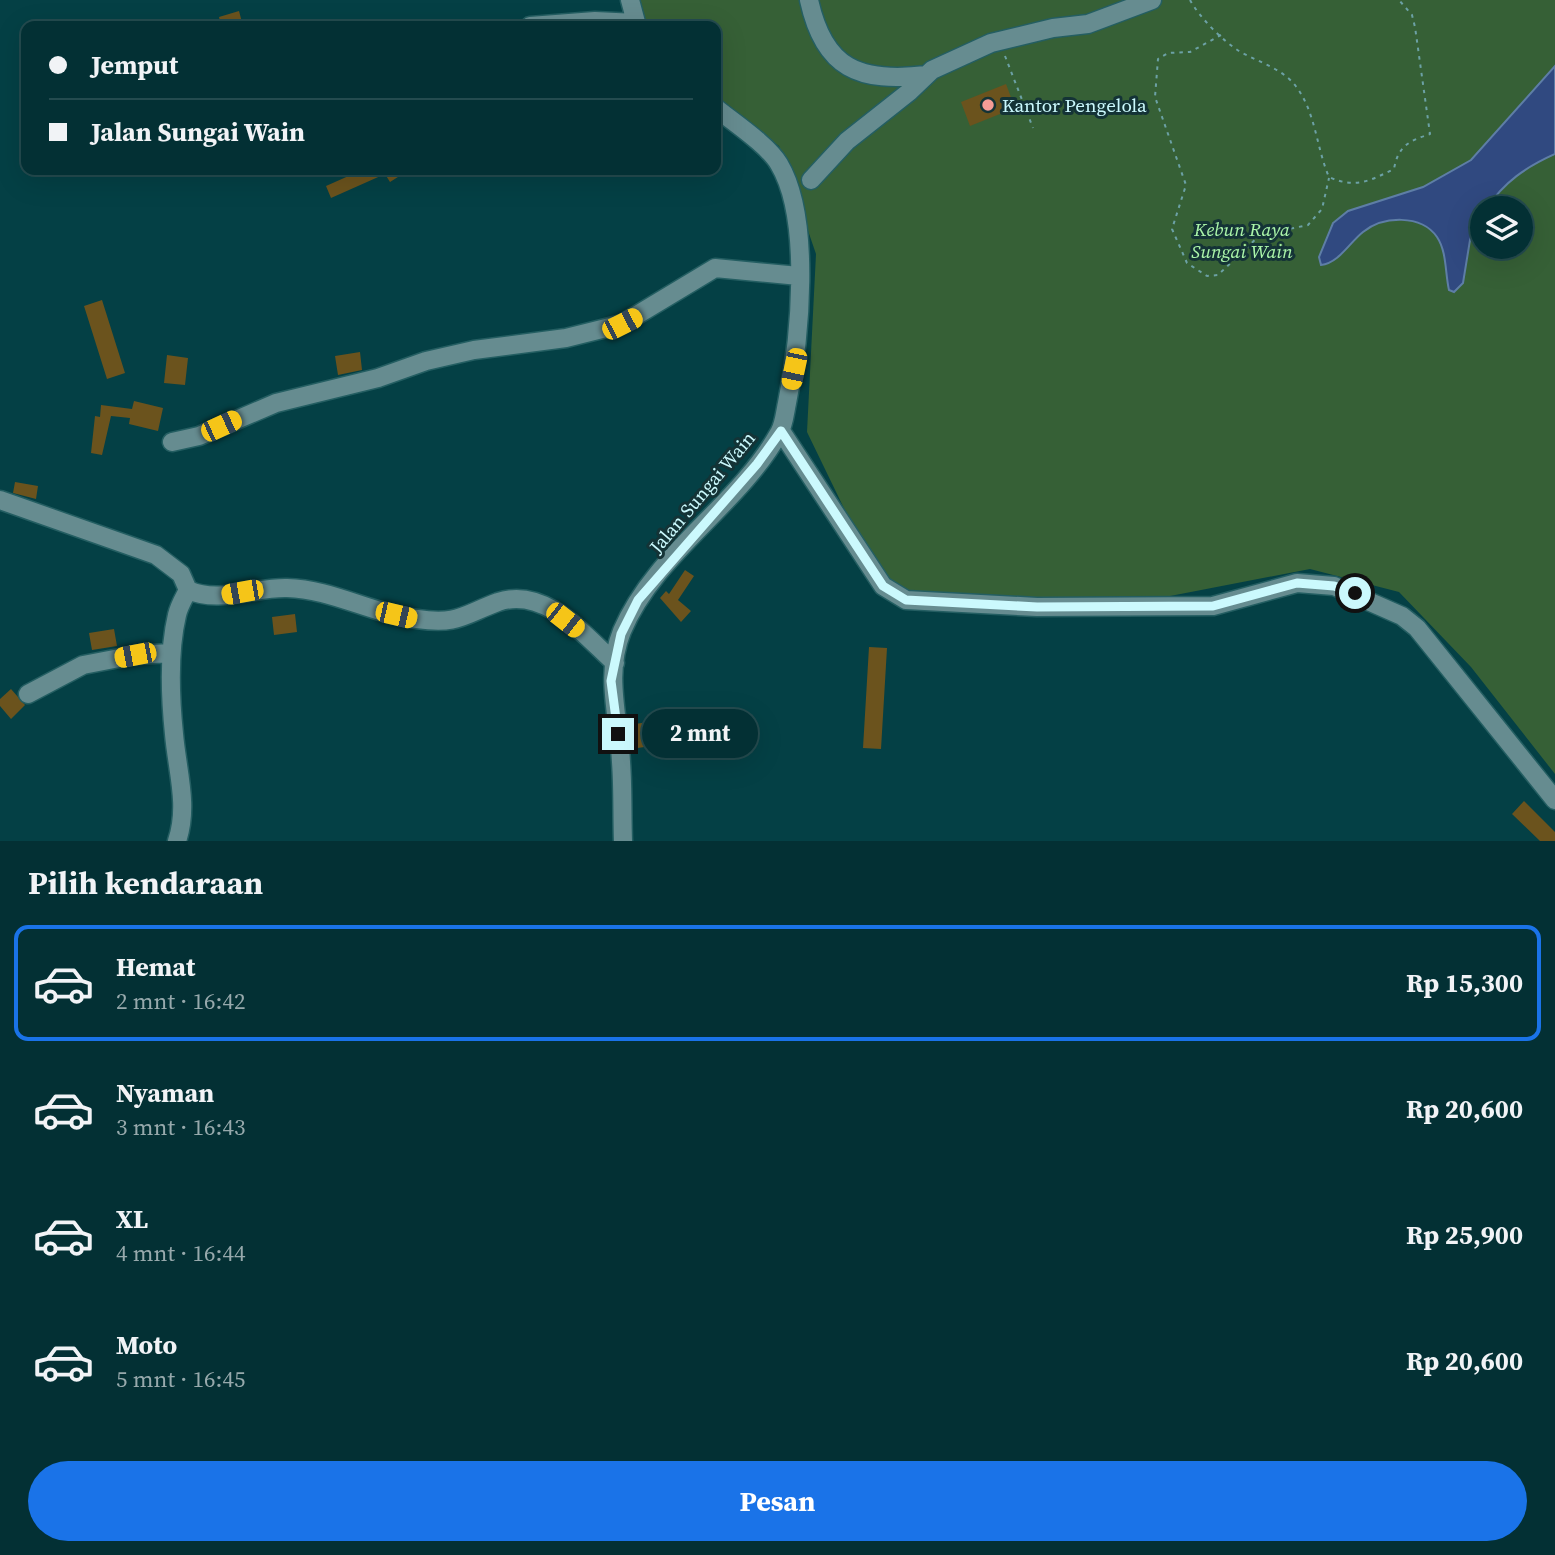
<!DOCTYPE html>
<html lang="id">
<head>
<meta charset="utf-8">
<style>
  :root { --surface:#033034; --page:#0d383c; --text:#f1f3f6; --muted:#97a9ac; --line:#244b4f; --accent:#1a73e8 }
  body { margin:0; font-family:"Source Serif 4",serif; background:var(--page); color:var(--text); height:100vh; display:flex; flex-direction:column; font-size:26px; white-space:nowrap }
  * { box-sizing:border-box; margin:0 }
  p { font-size:23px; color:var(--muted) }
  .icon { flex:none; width:38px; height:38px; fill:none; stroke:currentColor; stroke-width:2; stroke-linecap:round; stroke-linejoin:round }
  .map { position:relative; height:841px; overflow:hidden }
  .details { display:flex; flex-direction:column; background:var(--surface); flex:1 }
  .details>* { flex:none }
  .banner { position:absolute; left:21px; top:21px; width:700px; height:154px; border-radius:14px; box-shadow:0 7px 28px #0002,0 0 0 2px var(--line); display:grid; align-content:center; height:154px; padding:0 28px; background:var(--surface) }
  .controls { position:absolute; left:1470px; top:196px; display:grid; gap:14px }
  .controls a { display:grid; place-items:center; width:63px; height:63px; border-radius:50%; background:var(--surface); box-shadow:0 7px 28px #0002,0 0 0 2px var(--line); font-size:35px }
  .end { position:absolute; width:32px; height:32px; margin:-16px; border:9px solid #cbf9fd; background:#111; box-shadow:0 0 0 4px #111 }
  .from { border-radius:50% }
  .bubble { position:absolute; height:49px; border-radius:24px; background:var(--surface); box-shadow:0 7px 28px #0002,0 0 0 2px var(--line); font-size:23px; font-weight:700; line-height:49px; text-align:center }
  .car { position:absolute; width:21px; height:42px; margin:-21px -10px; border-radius:9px; box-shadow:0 0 5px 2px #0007; background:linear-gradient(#f5c518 24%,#345 0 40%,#f5c518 0 76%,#345 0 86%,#f5c518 0) }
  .banner b { display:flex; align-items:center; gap:24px; height:66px; font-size:26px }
  .banner b+b { border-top:2px solid var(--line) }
  .banner i { width:18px; height:18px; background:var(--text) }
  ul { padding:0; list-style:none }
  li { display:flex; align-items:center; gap:21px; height:116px; margin:0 14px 10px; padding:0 14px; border:4px solid transparent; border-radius:14px }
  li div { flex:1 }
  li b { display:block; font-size:26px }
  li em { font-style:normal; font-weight:700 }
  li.active { border-color:var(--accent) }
  li>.icon { width:63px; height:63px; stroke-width:1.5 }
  h2 { padding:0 28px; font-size:32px; line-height:84px }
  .cta { display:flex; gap:14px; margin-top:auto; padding:14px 28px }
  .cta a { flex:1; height:80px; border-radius:42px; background:var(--accent); color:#fff; font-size:28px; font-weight:700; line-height:80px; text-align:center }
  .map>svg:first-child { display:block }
  .green { fill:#366036; fill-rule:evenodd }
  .water { fill:#304980; stroke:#5e7ea6; stroke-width:2 }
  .building { fill:#6b531d }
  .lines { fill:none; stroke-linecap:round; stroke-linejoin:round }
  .minor-casing { stroke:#245e62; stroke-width:21 }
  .path { stroke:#6ca1a5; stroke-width:2; stroke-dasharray:3.5 5; stroke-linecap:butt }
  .minor { stroke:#668c90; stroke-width:18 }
  .route { stroke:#cbf9fd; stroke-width:9 }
  .poi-dot { fill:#f59c96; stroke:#143336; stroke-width:2.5 }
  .labels { text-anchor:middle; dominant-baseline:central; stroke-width:6; stroke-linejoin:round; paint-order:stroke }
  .poi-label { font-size:19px; fill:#cbf9fd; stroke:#143336; text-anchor:start }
  .park-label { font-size:19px; font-style:italic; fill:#abf6a9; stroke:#143336 }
  .street-label { font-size:19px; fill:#cbf9fd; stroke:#143336 }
</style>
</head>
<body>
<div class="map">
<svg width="1555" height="841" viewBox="0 0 1555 841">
  <rect width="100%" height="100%" fill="#044045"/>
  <path class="green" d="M633,0H1555V774L1471,667L1399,592L1310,569L1165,597L1066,601L887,597L807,432L816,254L779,146L716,103V26H637ZM1482,208H1521V247H1482Z"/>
  <path class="water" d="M1555,66V154C1526,167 1504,182 1487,208H1482L1470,240L1463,283L1454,292L1449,290C1445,273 1447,252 1437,237C1421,214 1383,216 1363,232C1350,242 1339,263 1321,265L1319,257L1333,223L1348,211L1423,187L1471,160Z"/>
  <path class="building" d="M239,11L243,26H221L219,17Z
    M1006,84L1015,108L970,126L961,102Z
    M362,170H409L390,182L385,174L331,198L326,186Z
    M102,300L125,373L107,379L84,306Z
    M360,352L362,370L338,375L335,356Z
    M167,355L188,358L185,385L164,383Z
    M134,401L163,408L158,431L129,424L130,418L111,416L102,455L91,453L95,416L100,417L101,405L132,409Z
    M15,482L38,486L36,499L13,493Z
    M685,570L694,576L678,600L691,611L681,622L660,598L666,591L669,594Z
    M295,614L297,632L274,635L272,617Z
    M114,629L117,646L92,650L89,633Z
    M869,647L887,648L881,749L863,748Z
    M11,689L25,705L11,719L0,706V699Z
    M654,721L658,745L631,749L629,725Z
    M1524,801L1555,832V841H1540L1512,814Z"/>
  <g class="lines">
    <defs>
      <path id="minor" d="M630,0L637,26
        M809,0C824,69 859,83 927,75
        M530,26L595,21L636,23
        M811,180L847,141L909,92L932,70L991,43L1053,28L1088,24L1152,0
        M781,431L883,586L906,600L1037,607L1213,606L1297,583L1334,586L1402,616L1417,628L1555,800
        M172,442L199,436L276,403L378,378L426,361L474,350L566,338L622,324L715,268L799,276
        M0,500L156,555L181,574L188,590C184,598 179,606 177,615C168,653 170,695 174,734C177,770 189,806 177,841
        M188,590C219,604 254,587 287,588C332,589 372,614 417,619C458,625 463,615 498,602C545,586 584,635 615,663
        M28,694L83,665L135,655L171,653
        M623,841C622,815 623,788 621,762C619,717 604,675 622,631C655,553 738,506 779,433C784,425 785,412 787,403C800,341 812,219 779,164C768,145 733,122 716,108"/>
    </defs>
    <use href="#minor" class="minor-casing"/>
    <path class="path" d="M1190,0C1200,18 1222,40 1239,51C1258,62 1281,68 1295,85C1316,112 1316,147 1329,177C1356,189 1369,181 1394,169C1398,146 1409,141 1430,134L1415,27L1412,15L1399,0
      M1221,35L1190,52L1168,53L1158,59L1155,97L1186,185L1172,229L1187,263L1207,276L1218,275L1260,235L1308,225L1322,209L1329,178
      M1005,56L1033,128"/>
    <use href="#minor" class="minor"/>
  </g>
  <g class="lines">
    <path class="route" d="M618,734L611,681L621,634L638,600L757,464L781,431L883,586L906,600L1037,607L1213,606L1297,583L1334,586L1355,593"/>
  </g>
  <circle class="poi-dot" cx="988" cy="105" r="7"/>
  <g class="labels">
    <g class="poi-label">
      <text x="1002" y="105">Kantor Pengelola</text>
    </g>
    <g class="park-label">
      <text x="1242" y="229">Kebun Raya<tspan x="1242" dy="22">Sungai Wain</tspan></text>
    </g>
    <g class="street-label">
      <text transform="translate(702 492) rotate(-50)">Jalan Sungai Wain</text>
    </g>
  </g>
</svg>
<div class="controls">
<a><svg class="icon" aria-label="layers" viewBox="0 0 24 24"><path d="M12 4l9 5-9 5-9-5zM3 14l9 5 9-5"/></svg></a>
</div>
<i class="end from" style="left:1355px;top:593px"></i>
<i class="end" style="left:618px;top:734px"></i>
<div class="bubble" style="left:642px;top:709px;width:116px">2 mnt</div>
<i class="car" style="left:622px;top:324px;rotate:63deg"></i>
<i class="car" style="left:794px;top:369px;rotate:192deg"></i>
<i class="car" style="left:221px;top:426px;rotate:65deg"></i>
<i class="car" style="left:242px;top:592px;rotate:260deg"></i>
<i class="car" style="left:396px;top:615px;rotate:103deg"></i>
<i class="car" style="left:565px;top:620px;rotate:128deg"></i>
<i class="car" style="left:135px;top:655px;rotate:259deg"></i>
<div class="banner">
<b><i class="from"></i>Jemput</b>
<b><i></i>Jalan Sungai Wain</b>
</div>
</div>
<section class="details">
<h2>Pilih kendaraan</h2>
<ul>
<li class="active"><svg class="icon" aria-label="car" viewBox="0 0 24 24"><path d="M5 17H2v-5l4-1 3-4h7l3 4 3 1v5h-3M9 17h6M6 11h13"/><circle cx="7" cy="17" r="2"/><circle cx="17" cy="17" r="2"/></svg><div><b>Hemat</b><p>2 mnt · 16:42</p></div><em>Rp 15,300</em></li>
<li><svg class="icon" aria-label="car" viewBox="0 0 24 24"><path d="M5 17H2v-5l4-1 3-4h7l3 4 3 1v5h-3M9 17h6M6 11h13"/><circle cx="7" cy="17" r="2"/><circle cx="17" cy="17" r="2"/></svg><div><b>Nyaman</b><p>3 mnt · 16:43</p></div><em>Rp 20,600</em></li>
<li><svg class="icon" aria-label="car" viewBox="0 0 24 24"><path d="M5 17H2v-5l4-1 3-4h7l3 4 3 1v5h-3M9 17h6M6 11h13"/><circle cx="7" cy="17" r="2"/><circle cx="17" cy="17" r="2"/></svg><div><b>XL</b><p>4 mnt · 16:44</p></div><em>Rp 25,900</em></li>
<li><svg class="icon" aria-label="car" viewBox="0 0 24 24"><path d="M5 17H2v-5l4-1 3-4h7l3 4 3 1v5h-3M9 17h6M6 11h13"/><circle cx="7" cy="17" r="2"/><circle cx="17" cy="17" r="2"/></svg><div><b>Moto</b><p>5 mnt · 16:45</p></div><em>Rp 20,600</em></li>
</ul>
<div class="cta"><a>Pesan</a></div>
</section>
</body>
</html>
